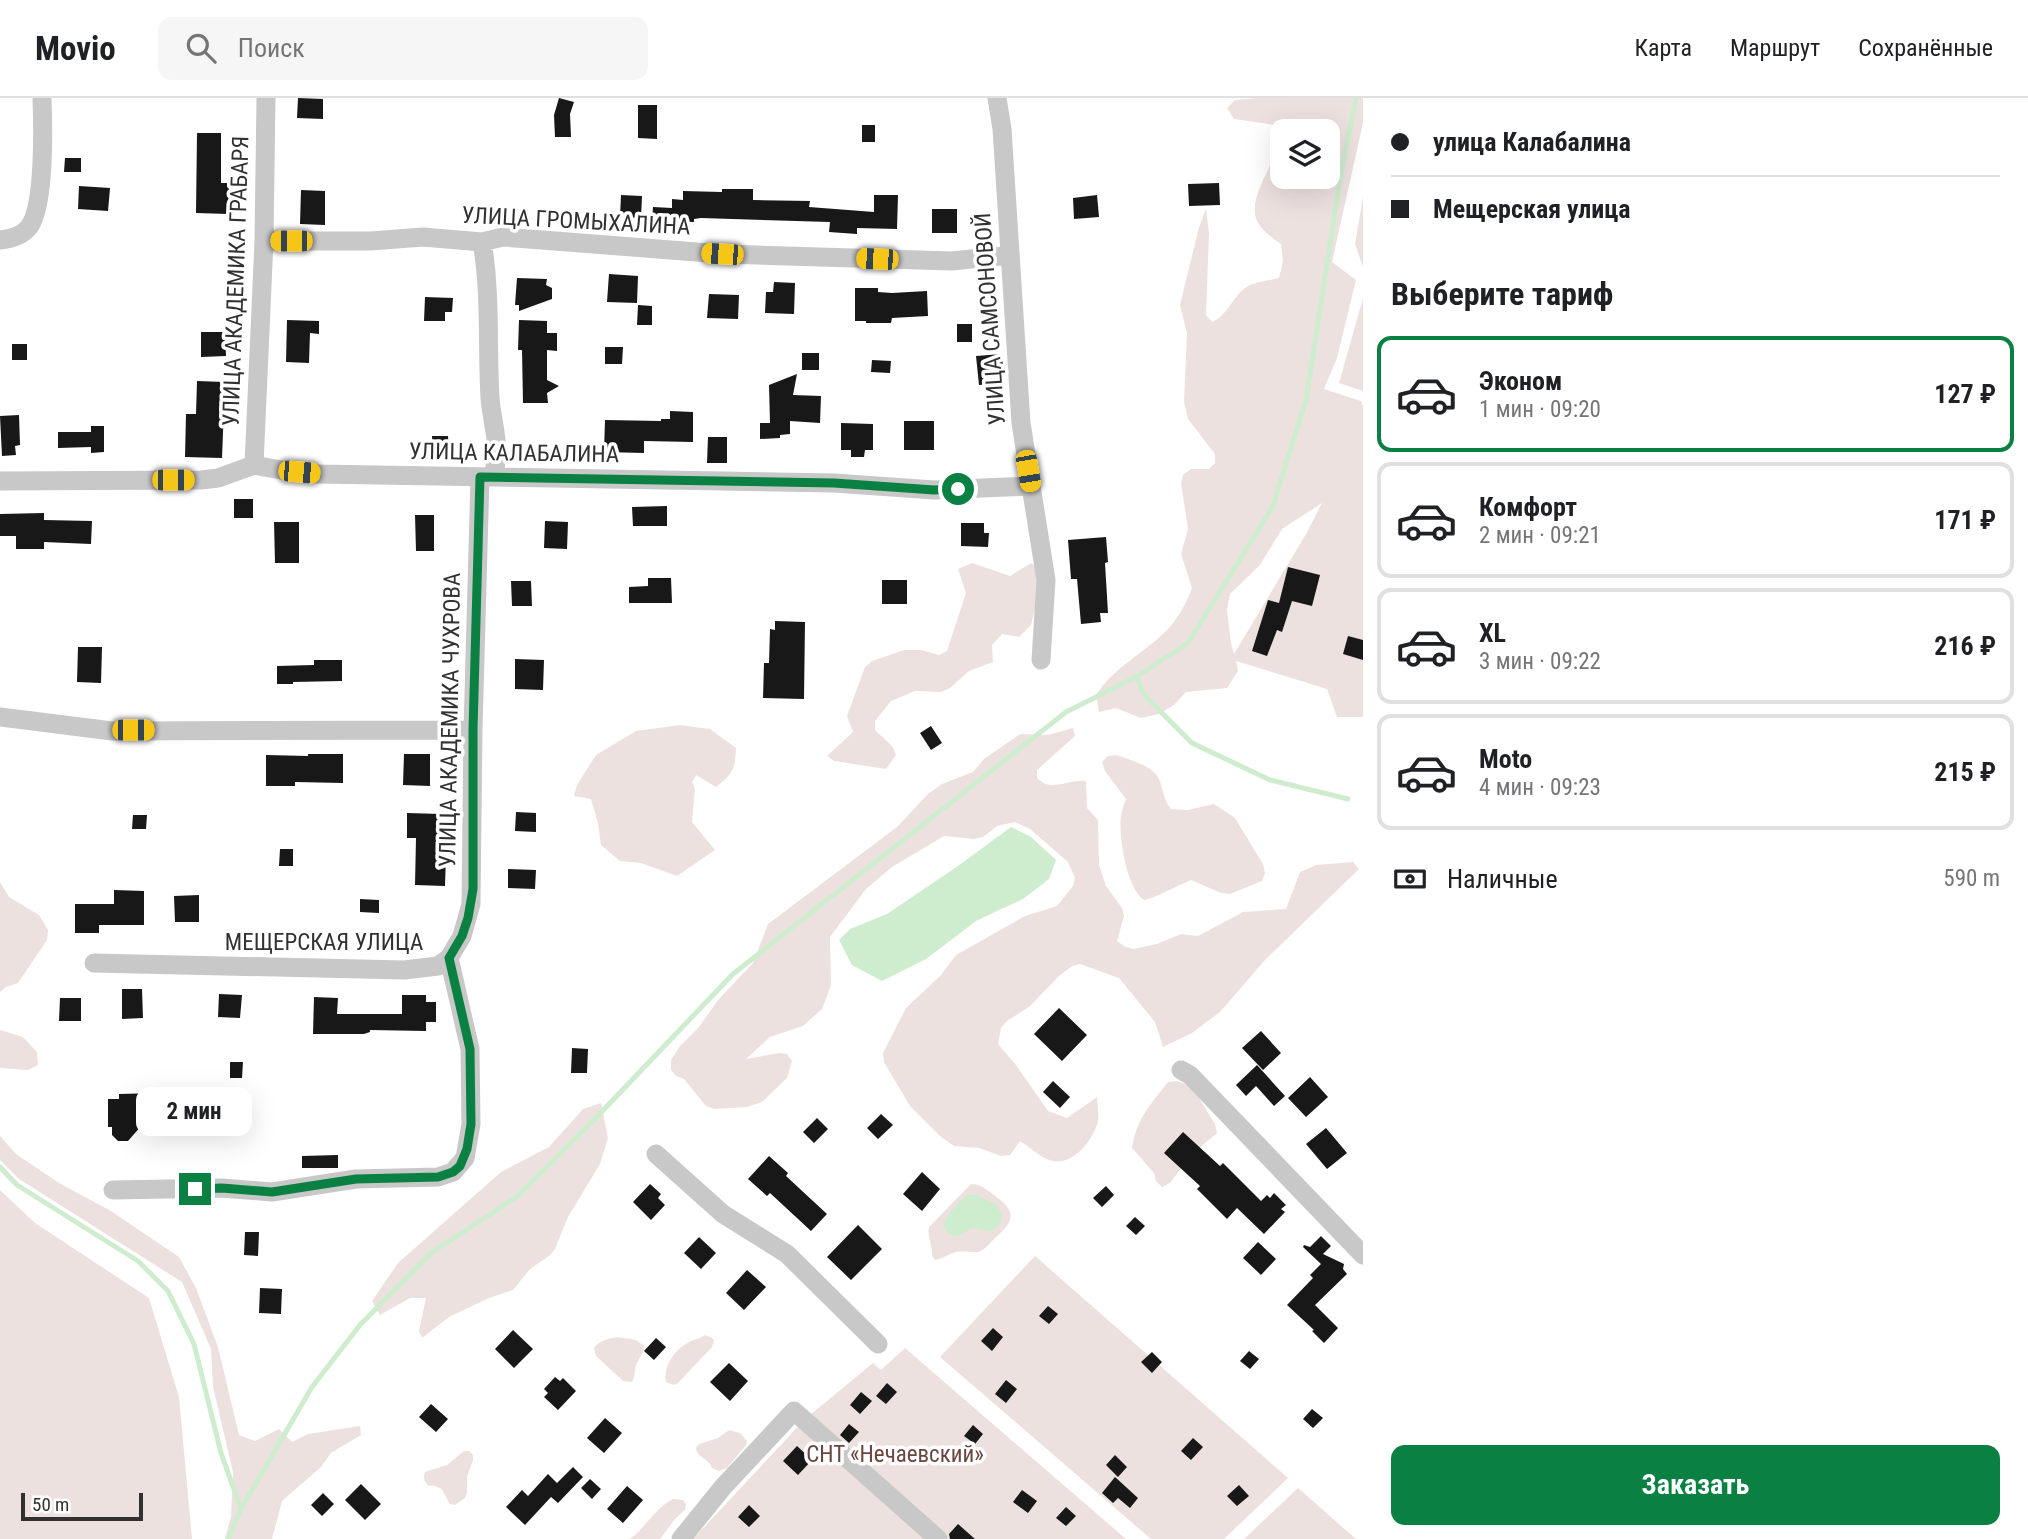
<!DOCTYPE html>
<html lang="ru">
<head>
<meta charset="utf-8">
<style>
  :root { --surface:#fff; --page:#f6f6f6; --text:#202124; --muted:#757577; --line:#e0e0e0; --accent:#0b8043 }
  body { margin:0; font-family:"Roboto Condensed",sans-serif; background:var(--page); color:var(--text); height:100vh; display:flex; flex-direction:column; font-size:26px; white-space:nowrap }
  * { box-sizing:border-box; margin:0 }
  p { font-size:23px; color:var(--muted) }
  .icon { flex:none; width:38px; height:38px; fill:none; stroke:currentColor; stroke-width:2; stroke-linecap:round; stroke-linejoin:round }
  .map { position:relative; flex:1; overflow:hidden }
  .side { display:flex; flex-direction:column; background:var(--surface); width:665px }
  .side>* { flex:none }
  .guide { display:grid; align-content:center; height:154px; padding:0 28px; background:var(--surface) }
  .fabs { position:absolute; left:1270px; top:21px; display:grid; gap:14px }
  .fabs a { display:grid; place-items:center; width:70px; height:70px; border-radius:14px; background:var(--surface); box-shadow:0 7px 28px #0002; font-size:35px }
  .scale { position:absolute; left:21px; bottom:18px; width:122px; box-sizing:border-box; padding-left:7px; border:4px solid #313131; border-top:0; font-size:19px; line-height:24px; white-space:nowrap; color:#313131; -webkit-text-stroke:5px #fff; paint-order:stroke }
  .end { position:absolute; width:32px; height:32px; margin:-16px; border:9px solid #0b8043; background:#fff; box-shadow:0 0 0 4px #fff }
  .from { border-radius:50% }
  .bubble { position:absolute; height:49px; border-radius:14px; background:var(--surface); box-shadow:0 7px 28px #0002; font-size:23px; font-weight:700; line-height:49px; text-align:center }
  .car { position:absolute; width:21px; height:42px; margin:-21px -10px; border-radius:9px; box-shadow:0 0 5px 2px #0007; background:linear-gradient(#f5c518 24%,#345 0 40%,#f5c518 0 76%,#345 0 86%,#f5c518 0) }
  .guide b { display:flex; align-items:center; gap:24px; height:66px; font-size:26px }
  .guide b+b { border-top:2px solid var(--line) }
  .guide i { width:18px; height:18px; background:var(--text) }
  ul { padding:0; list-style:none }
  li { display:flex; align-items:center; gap:21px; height:116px; margin:0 14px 10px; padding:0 14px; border:4px solid var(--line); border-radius:14px }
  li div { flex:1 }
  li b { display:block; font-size:26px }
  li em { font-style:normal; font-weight:700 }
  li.current { border-color:var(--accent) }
  li>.icon { width:63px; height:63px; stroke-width:1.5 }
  h2 { padding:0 28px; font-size:32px; line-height:84px }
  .pay { display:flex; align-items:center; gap:18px; height:77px; padding:0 28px; font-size:26px }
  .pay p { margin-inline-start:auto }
  .primary-button { display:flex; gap:14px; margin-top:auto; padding:14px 28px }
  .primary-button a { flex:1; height:80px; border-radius:14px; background:var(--accent); color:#fff; font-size:28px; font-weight:700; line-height:80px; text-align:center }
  header { display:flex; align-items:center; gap:42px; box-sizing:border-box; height:98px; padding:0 35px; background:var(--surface); border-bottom:2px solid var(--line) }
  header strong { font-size:33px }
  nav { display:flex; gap:38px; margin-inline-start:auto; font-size:24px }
  .search { width:490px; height:63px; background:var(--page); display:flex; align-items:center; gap:18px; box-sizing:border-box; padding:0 24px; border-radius:14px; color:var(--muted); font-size:26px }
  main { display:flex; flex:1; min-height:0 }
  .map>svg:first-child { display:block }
  .green { fill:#ede1e0; fill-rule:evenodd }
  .water { fill:#ceecce }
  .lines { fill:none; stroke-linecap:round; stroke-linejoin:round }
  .stream { stroke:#ceecce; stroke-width:5 }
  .building { fill:#181818 }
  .minor { stroke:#c8c8c8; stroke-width:19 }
  .route { stroke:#0b8043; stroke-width:9 }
  .labels { text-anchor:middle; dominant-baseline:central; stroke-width:7; stroke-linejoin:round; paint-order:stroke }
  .street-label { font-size:23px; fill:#313131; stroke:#fff }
  .park-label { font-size:23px; fill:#6b4540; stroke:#fff }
</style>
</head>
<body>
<header>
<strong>Movio</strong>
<div class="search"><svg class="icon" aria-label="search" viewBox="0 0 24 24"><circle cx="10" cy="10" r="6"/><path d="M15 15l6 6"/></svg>Поиск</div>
<nav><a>Карта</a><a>Маршрут</a><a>Сохранённые</a></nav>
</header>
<main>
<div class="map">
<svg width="1363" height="1441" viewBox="0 0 1363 1441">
  <rect width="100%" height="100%" fill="#fff"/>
  <path class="green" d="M1256,0H1363V25L1332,164L1356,182L1337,260L1324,291L1361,303L1363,308V619H1337L1327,591L1236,563L1238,573L1227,590L1186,594L1174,607L1159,616L1141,620L1116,610L1099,614L1096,597C1114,569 1143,556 1166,533C1178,521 1186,506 1192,490L1181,456L1188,431L1181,385L1183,377L1191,371H1209L1215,365V356L1188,321L1184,304L1187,235L1180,207L1199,129L1206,111L1209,135L1206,217L1212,224C1227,218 1232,200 1245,190C1253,184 1268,183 1279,180L1283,163L1281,146C1274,141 1265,135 1260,128C1241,103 1279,62 1283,35V79H1328V33H1283V28L1234,21L1227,10L1235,2ZM1322,405L1306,436L1234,556L1231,545L1227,512L1230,496L1260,467L1282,431Z
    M1363,99V169L1355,146Z
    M1363,200V293L1339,285Z
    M972,465L1010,478L1031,465L1038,470L1037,503L1031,527L1019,539L1002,536L992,547L993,564L969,573L950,590L941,594L915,593L891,603L875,623V632L893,649L896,657L886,671L834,663L827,658L853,634L847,618L865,569L872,563L904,552H921L939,557L947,553L966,495L958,471Z
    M680,627L710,631L736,650C735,671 733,676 716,689L696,677L692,684L695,691L692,724L715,752L677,778L641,765L620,763L601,747L598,725L591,701L574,698L577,687L596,657L636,633Z
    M1073,630L1075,638L1037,672V680C1051,695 1068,681 1086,683L1087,710L1098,722L1099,767L1106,788L1122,810L1124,818L1117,843L1124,848L1133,851L1157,846L1181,836L1198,838L1243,814L1286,811L1300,774L1316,767L1353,764L1359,771L1265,862L1220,914L1192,935L1163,949L1155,924L1119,880L1080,866L1072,868L1058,879L1029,909L1007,923L1001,930L998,946L1016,967L1048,1013L1067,1020L1097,999C1097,1007 1100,1019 1097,1027C1091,1044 1073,1067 1053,1063C1042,1061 1030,1049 1020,1043L1010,1057L1001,1058L979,1050L954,1048L940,1038L910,1008L884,964L883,955L906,910L941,877L956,857L1025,818L1057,808L1073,788L1075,780L1068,764L1030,731L1015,724L997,728L983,739L974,741L944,738L892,769L866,791L830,839L831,887L822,911L803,928L770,939L746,961L779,955L787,956L792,963L787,980L762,1004L747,1009L714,1011L706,1008L684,981L676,978L671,972V962L680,948L699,929L718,902L753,865L768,826L897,729L928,696L942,686L973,674L984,661L1020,636L1048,637Z
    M1117,657C1129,662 1151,667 1158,679C1163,689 1163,701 1171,711L1188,712L1214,706L1235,720L1263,766L1265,775L1262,783L1230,796L1221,795L1191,782L1152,800L1144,802C1127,792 1118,737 1121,718C1122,712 1124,707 1126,701L1105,673L1102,664L1108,658Z
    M0,784L9,799L39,817L48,832L47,842L18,885L6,889L0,894Z
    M0,932L23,939L37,954L38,967L28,972L0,970Z
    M1176,983L1191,987L1215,1026L1217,1035L1191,1057L1170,1085L1162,1089L1156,1083L1154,1075L1132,1050C1136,1021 1151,1006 1168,984Z
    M601,1005L608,1040L600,1066L568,1119L555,1151L549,1158L530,1171L513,1192L489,1200L449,1219L422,1240L419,1233L426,1200H410L380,1217L372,1203L398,1165L501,1074L549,1049L583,1011Z
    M0,1038L16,1056L59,1085L111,1113L179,1159L196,1190L218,1249L239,1337L255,1343L279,1331L292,1344L308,1336L360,1328L361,1337L331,1355L321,1369L282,1403L272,1441H225L231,1418L233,1374L213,1289L211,1251L182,1184L19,1081L0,1062Z
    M971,1086C982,1086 990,1094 999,1101C1019,1116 1010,1127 995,1140C990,1145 985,1152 978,1154C971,1155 963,1152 956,1154C948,1156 943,1161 935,1162L932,1158C933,1148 927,1140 929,1129Z
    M0,1092L35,1125L149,1200L179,1299L192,1441H0Z
    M1035,1158L1288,1380L1224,1441H1151L940,1259Z
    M705,1237L712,1240L714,1242L712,1249L678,1285L674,1287L666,1284C663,1267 675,1252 689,1244C694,1241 700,1241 705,1237Z
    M617,1239L636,1242L644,1248C644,1256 641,1256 638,1263C634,1269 636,1277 632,1284L623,1283L596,1258L594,1250C600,1242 608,1241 617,1239Z
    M905,1250L1126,1441H693L804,1322L873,1265L881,1272Z
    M729,1332L740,1335L747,1343L746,1347L727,1370L719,1373L712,1370C709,1360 697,1360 696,1350L699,1346L718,1340Z
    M464,1353H469L473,1357V1362L467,1379V1395L465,1400L455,1407L450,1406C444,1397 443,1386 429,1388C424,1383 423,1380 425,1374L447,1367Z
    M1298,1390L1356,1441H1244Z
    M673,1401L683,1402L686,1406L685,1412L675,1421L660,1441H630C646,1429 655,1410 673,1401Z"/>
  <path class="water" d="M1011,729L1031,739L1056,762L1049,781L1023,801L976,823L926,861L882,883L852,867L839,842L850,831L887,816L958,768Z
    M966,1097H976L996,1106L1002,1117L1000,1126L990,1134L973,1130L958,1138L948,1136L943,1127L949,1116Z"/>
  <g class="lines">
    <path class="stream" d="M1136,579L1145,598L1192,645L1270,682L1348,701
      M0,1069L17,1087L138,1163L168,1193L194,1246L221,1355L241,1411
      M228,1441L241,1411L312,1289L360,1227L431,1155L515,1100L590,1026L733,876L1066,614L1136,579L1188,545L1272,410L1306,302L1341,75L1356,0"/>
  </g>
  <path class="building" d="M298,0L323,1V21L297,20Z
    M559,0L574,4L570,16L571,39H555L554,17Z
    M638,7H657V41L638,40Z
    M862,27H875V44H862Z
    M197,35H221V85H229L228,116L196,115Z
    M65,60H81V74H64Z
    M1219,85L1220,107L1189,108L1188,86Z
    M79,88L110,90L108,113L78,111Z
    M722,91H753V102L810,103L809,109L874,114V97H898L897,131L857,130V136L829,134L830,124L701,120L694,121V124L652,123L653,109L672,110V101L683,102V93L722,94Z
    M301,92L325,93V127L300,126Z
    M621,97L642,98L641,120L620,119Z
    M1097,97L1099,119L1074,121L1073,100Z
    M932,111H957V135H932Z
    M609,176L638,178L637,205L607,204Z
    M517,180L547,181L546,187L552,190V201L519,213V207H515Z
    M774,184L795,185L794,216L765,215L766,194H773Z
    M855,190H878V194L892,195L927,193L928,218L892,220L891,225H866V223H855Z
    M709,196L739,197L738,221L707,220Z
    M425,199L453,200L452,214H445V223H424Z
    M638,207L652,208V227H637Z
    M287,222L319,223V236L310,235L309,265L286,264Z
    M519,222L547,223V235H557V253L547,252V282L559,288L547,295L548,305H523L522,252H518Z
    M957,226H972V244H957Z
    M201,234H225L226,258L201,259Z
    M12,246H27V262H12Z
    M605,249H623L622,266H605Z
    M802,255H819V272H802Z
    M1002,256L1004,285L979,287L976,258Z
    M872,262L891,263L890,275L871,274Z
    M797,276L793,297L821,298L820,325L790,323V336L780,337V340L760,341V325H770L769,287Z
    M197,283L225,284L222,360L185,359L186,316H196Z
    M670,313L693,314V344L644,343V355L604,354L605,322L661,323V321H670Z
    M19,317L20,347L15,348L16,357L2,358L0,318Z
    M904,323H934V352H904Z
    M841,325L873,326V352H865L864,359H851V352H841Z
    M91,328H104V354L91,355V349L58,350V334H91Z
    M432,338H448L449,354H433Z
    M708,339H727V365H707Z
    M234,401H253V420H234Z
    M667,408V428H633L632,409Z
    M44,415V422L92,423L91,446L44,444V451H16V438H0V416Z
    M415,417H434V453H416Z
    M545,423L568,424L567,451L544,450Z
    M274,424H299V465H275Z
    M961,425H984V435H989L988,449L961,448Z
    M1106,439L1108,464L1105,465L1108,515H1100L1101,524L1081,526L1077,481H1071L1068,442Z
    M1288,469L1320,477L1312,508L1292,503L1282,534L1277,532L1267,558L1252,553L1268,502L1279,505Z
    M648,480H671L672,505H629V489L648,488Z
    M882,482H907V506H882Z
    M511,483H531L532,508H512Z
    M775,523L805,524L804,601L763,600L764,565H769L770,531L775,532Z
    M1348,538L1363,542V562L1343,556Z
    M78,549H102L101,585L77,584Z
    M515,561L544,562L543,592L515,591Z
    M314,562H342V583L293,584V586H277V568L314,567Z
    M931,628L942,645L931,652L920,635Z
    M308,656H343V685L295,684V688H266V657L308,658Z
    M404,656H430V688L403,687Z
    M516,714L536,715V734L515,733Z
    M407,715L441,716L440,756H446L445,788L415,787L416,740H407Z
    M133,717H147L146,731H132Z
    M280,751H293V768H279Z
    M508,771L536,772L535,791L508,790Z
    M114,792L144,793V827H99V835H75V806H114Z
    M199,797V824H175L174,798Z
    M360,801L379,802V815L360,814Z
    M122,891H142L143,920L122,921Z
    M219,896L242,897L240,920L218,919Z
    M402,897H426V904H436V924H426V933L370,932V934L364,936H313L314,899L338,900L337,916H402Z
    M60,900H81V923H59Z
    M1059,910L1087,937L1062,963L1034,936Z
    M1261,933L1281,955L1263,972L1242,950Z
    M572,950L588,951L587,975H571Z
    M230,964H243L242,980H230Z
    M1257,967L1285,998L1274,1008L1256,988L1246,998L1236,987Z
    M1310,979L1328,999L1306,1019L1288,1000Z
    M1053,983L1070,999L1060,1010L1043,994Z
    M173,992L174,1008L142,1010V1027L128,1043H118L112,1037V1029H108V1001H119V996L157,995V993Z
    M881,1016L893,1027L878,1041L867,1030Z
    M817,1020L828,1031L814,1045L803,1034Z
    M1326,1030L1347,1055L1327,1071L1306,1046Z
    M1183,1034L1220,1068L1223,1065L1261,1103L1267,1097L1270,1100L1274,1095L1286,1107L1281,1111L1285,1114L1264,1136L1237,1110L1227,1121L1197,1091L1200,1088L1164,1055Z
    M338,1057V1070H302V1058Z
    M769,1058L788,1075L786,1078L827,1116L811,1133L770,1095L767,1098L748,1081Z
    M922,1074L940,1091L922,1113L903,1096Z
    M650,1086L661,1096L658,1100L665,1107L651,1122L633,1104Z
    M1106,1088L1114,1097L1102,1109L1093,1100Z
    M1135,1119L1145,1128L1136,1137L1126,1128Z
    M858,1127L882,1151L851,1182L827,1159Z
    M245,1134H259L258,1158L244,1157Z
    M1321,1138L1331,1148L1323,1156L1344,1166L1343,1171L1347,1176L1315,1207L1338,1230L1324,1245L1312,1233L1314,1232L1287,1207L1313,1180L1310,1177L1321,1166L1303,1149L1304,1147L1310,1149Z
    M699,1139L716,1155L701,1171L684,1155Z
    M1258,1144L1276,1161L1261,1177L1243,1160Z
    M747,1172L766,1189L744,1212L726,1195Z
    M260,1190L282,1191L281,1216L259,1215Z
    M1048,1208L1058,1216L1049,1226L1039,1218Z
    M993,1230L1003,1239L992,1253L981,1243Z
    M513,1232L533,1251L514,1270L495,1251Z
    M656,1240L666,1249L654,1262L644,1253Z
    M1249,1253L1259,1261L1250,1271L1240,1263Z
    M1152,1254L1162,1264L1152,1275L1141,1264Z
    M729,1265L748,1283L730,1303L710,1284Z
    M555,1279L560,1283L563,1280L576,1293L558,1312L544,1299L548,1295L544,1291Z
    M1006,1282L1017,1291L1006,1305L995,1296Z
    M887,1285L897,1294L886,1306L876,1298Z
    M861,1294L872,1303L860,1316L850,1307Z
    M431,1306L448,1321L436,1334L419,1319Z
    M1312,1311L1323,1320L1313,1330L1303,1321Z
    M605,1320L622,1335L604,1355L587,1340Z
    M849,1326L859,1334L849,1345L840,1337Z
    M973,1327L983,1336L975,1346L964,1338Z
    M1193,1340L1203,1349L1191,1362L1181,1353Z
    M797,1348L812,1362L798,1377L783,1363Z
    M1115,1357L1127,1369L1118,1379L1106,1367Z
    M573,1369L583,1379L558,1405L551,1399L525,1427L506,1409L522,1392L528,1398L548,1376L557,1385Z
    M1115,1379L1138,1400L1130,1410L1118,1400L1113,1405L1102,1395Z
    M590,1381L601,1391L592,1401L581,1390Z
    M361,1386L381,1406L365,1422L345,1402Z
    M1239,1387L1249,1398L1237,1408L1227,1398Z
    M627,1388L643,1402L623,1425L607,1411Z
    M1022,1392L1037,1403L1028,1415L1013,1404Z
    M323,1395L334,1406L322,1418L311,1407Z
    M749,1407L760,1418L749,1429L738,1419Z
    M1066,1409L1076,1418L1066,1428L1056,1420Z
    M958,1426L975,1441H950L949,1436Z"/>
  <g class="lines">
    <path class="minor" d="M997,0L1002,31L1021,325L1046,482L1041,562
      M0,142C11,141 22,138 29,129C45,108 43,28 42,0
      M264,143H371L423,139L482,144L503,139L722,156L952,163L1010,157
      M482,144C491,195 487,248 490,300C492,327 503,353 492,379
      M254,367L264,143L266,0
      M0,383L201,382L218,380L254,367L281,372L317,376L834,385L934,392L1031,388
      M0,619L112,633L473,632
      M94,865L404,872L438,868L449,860L462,838L471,806L473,632L480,379
      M1181,972L1190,977L1363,1157
      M656,1056L723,1116L787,1156L878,1246
      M113,1092L222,1090L272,1094L356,1081L438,1079L453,1074L465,1060L471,1026L470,951L449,860
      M681,1441L723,1389L794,1313L938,1441"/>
  </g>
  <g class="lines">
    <path class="route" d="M195,1091L222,1090L272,1094L356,1081L438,1079L453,1074L460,1068L467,1051L471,1026L470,951L449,860L462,838L468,820L473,791V632L480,379L834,385L934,392L958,391"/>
  </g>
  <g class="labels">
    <g class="street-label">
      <text transform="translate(576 123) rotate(3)">УЛИЦА ГРОМЫХАЛИНА</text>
      <text transform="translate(236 183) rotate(-88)">УЛИЦА АКАДЕМИКА ГРАБАРЯ</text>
      <text transform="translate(990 221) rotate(-94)">УЛИЦА САМСОНОВОЙ</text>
      <text transform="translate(514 355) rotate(1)">УЛИЦА КАЛАБАЛИНА</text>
      <text transform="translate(450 622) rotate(-89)">УЛИЦА АКАДЕМИКА ЧУХРОВА</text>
      <text x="324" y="844">МЕЩЕРСКАЯ УЛИЦА</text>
    </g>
    <g class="park-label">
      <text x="895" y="1356">СНТ «Нечаевский»</text>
    </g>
  </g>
</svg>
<div class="fabs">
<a><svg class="icon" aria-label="layers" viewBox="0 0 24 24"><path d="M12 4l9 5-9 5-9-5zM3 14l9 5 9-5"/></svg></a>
</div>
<div class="scale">50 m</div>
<i class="end from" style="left:958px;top:391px"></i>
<i class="end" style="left:195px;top:1091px"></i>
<div class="bubble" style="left:136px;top:989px;width:116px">2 мин</div>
<i class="car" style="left:291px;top:143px;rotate:270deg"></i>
<i class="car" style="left:722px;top:156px;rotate:273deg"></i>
<i class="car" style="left:877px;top:161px;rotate:272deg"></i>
<i class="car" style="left:1028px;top:373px;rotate:170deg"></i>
<i class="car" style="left:299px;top:374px;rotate:95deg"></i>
<i class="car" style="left:173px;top:382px;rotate:90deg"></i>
<i class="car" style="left:133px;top:632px;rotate:90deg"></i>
</div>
<section class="side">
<div class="guide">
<b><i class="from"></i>улица Калабалина</b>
<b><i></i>Мещерская улица</b>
</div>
<h2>Выберите тариф</h2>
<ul>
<li class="current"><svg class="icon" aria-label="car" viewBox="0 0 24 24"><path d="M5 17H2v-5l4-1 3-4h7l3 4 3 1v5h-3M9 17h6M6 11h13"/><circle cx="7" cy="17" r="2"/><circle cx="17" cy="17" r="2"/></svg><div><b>Эконом</b><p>1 мин · 09:20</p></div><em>127 ₽</em></li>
<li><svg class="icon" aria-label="car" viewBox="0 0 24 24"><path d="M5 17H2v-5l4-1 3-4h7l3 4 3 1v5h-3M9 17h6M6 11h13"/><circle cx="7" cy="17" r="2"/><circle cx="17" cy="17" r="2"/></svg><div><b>Комфорт</b><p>2 мин · 09:21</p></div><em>171 ₽</em></li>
<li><svg class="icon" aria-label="car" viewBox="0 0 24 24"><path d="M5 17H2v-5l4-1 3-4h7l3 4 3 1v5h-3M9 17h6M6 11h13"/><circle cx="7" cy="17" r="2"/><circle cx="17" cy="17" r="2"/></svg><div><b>XL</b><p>3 мин · 09:22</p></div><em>216 ₽</em></li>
<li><svg class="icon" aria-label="car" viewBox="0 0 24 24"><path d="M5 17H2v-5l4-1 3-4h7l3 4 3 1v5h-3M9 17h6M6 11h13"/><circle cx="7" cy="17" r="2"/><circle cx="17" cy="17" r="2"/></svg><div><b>Moto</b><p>4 мин · 09:23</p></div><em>215 ₽</em></li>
</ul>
<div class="pay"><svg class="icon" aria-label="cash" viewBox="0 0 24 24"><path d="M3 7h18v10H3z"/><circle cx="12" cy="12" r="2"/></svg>Наличные<p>590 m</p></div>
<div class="primary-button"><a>Заказать</a></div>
</section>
</main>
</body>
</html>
